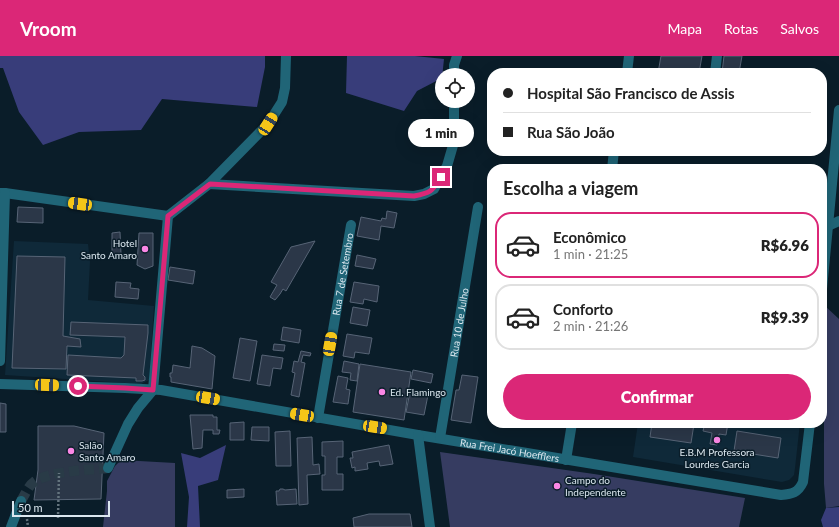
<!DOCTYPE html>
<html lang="pt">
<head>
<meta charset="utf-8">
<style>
  :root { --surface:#fff; --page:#f6f6f6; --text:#222; --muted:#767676; --line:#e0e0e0; --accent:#db2777 }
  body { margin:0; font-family:Lato,sans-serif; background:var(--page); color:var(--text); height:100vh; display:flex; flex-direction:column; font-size:15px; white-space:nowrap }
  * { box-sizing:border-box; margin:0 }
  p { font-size:13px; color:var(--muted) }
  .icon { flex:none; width:22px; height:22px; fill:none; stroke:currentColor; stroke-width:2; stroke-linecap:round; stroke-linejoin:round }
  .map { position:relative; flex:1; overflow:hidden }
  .details { position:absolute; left:487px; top:108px; width:340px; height:264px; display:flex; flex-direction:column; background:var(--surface); border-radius:16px; box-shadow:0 4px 16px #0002 }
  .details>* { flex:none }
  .top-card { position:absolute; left:487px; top:12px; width:340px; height:88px; border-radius:16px; box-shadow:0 4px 16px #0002; display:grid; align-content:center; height:88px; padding:0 16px; background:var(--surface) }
  .controls { position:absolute; left:435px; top:12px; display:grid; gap:8px }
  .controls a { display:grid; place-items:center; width:40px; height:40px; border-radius:50%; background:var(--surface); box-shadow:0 4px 16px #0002; font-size:20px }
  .scale { position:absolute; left:12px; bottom:10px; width:98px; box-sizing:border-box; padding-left:4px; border:2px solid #dbe7ef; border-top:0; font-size:11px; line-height:14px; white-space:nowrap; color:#dbe7ef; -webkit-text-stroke:3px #0a1d29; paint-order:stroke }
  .end { position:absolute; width:18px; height:18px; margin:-9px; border:5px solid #db2777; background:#fff; box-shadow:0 0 0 2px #fff }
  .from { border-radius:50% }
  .bubble { position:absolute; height:28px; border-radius:14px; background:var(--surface); box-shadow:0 4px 16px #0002; font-size:13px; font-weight:800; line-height:28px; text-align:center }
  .car { position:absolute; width:12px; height:24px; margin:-12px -6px; border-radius:5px; box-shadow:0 0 3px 1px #0007; background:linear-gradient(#f5c518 24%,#345 0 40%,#f5c518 0 76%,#345 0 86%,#f5c518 0) }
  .top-card b { display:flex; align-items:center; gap:14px; height:38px; font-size:15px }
  .top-card b+b { border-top:1px solid var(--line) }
  .top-card i { width:10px; height:10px; background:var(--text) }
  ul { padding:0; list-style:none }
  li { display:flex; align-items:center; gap:12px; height:66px; margin:0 8px 6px; padding:0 8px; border:2px solid var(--line); border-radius:16px }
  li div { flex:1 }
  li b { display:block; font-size:15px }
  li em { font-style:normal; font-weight:800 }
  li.on { border-color:var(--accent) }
  li>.icon { width:36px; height:36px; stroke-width:1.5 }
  h2 { padding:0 16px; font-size:18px; line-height:48px }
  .primary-button { display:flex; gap:8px; margin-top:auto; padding:8px 16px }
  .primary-button a { flex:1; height:46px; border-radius:24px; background:var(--accent); color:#fff; font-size:16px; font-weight:800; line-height:46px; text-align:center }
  header { display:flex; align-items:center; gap:24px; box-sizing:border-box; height:56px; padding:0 20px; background:var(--accent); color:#fff }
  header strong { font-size:19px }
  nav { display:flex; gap:22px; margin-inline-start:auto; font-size:14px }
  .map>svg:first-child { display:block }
  .built { fill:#0f2939 }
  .green { fill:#363c61 }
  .forest { fill:#383d7a }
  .building { fill:#2b3748; stroke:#576476 }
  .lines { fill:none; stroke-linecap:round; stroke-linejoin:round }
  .minor-tunnel { stroke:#293b47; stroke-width:10; stroke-dasharray:10 5; stroke-linecap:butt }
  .path { stroke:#64747e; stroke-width:2.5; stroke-dasharray:2 2; stroke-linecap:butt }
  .minor { stroke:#206577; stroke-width:10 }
  .route { stroke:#db2777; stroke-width:5 }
  .poi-dot { fill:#fb87e5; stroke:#0a1d29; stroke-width:1.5 }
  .labels { text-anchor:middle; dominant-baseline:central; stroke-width:3; stroke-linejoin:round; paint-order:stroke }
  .poi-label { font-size:10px; fill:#dbe7ef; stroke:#0a1d29; text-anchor:start }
  .street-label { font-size:10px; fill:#dbe7ef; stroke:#0a1d29 }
</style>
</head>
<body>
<header>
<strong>Vroom</strong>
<nav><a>Mapa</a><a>Rotas</a><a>Salvos</a></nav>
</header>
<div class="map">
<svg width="839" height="471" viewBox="0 0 839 471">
  <rect width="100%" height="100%" fill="#0a1d29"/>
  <path class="built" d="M14,185L88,188L90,206L88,244L154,250L149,324L141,328L5,319Z
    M638,367H800L795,412L794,419L789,424L782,426L633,401Z"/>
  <path class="green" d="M824,249L839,263V450L826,452L824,428Z
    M440,396L594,418L745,442L739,471H450Z
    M121,404L175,407V471H103L107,435V425L115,410Z"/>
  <path class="forest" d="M0,0H265V11L257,51L162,43L141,74L79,76L43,89L19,56L3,12H0Z
    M347,0H415L444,3L442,22L417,35L404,55L346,37Z
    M226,389L218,424L198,430L200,471H187L189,441L181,397L200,402Z
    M839,451V471H823L821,464L826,452Z"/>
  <path class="building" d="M661,0H702L699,17H658Z
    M724,0H742L739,17H722Z
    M18,151L43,152V167L17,166Z
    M387,155L397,157L394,172L381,170L379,184L357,180L361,161L381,165L382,162L386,163Z
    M120,176L121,198H112V177Z
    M139,177H153V210L145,213L137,209Z
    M315,185L286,235L283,233L280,238L275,244L270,241L277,229L271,226L291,191Z
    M357,199L376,203L373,213L355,210Z
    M17,200L65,201L63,280L80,283L81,291L67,290L66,313L12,312Z
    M170,211L195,215L193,228L168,224Z
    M116,226L131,227L130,232L139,233L138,243L115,241Z
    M354,226L379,230L377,246L364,243L363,248L350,246Z
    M353,251L370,254L367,270L350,267Z
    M71,266L148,269V277L143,319L145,321V324L142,325H136V322L67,319L68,299L121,302L124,299L125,281L70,279Z
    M283,271L301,274L299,287L281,284Z
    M347,278L372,282L369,298L355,296L354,302L343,300Z
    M240,282L257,285L250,325L233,322Z
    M274,288L285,289L284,295L273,294Z
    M192,290L202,292L215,300L212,333L171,326V321H170V317H172L173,309L190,312Z
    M301,295L311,297L310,300L303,299L301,306L305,307L299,341L291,339L295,317L292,316L294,305L298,306Z
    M262,299L283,302L281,313L273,312L270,330L257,328Z
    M344,305L359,308L357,325L350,324L351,317L342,316Z
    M360,308L411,316L404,364L353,356Z
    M413,314L433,318L431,327L411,323Z
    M462,319L478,321L471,367L451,364L456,334H459Z
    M338,320L348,322L346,333L350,334L348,348L333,346Z
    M410,336L428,339L424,359L406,356Z
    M0,347L6,348V376H0Z
    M190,359H213V361H217V374H220L219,378H213V374H203L202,392L193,393Z
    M244,366V384H230V367Z
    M652,367H684L694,368L691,387L650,381Z
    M705,367H728L726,379L719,378L717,389L710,388L712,377L703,375Z
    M38,370H74L104,377L101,443L34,444L38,414Z
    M252,371H269V385L251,384Z
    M290,375L291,410H276L275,376Z
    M737,375L781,382L778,402L734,395Z
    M312,381L313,409L319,408L320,418L307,419L308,448L299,449L297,382Z
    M343,385V401H337V418H343V434H322V419H325V400H322V386Z
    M389,389L393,408L380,410L379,405L367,407L368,413L355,415V411L352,412L350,402H353L352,396Z
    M244,433V441L227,442V434Z
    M280,433H283L285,434L296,433L297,448L277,449L276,435H279Z
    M369,458H410L412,471H354L353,462Z"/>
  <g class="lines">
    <path class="minor-tunnel" d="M21,445C25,439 28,430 34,426C48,415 89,414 108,412"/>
    <path class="path" d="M58,462L59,417
      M27,463L28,471"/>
    <g class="minor">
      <path d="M627,17L629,0"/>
      <path d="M715,17L717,0"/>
      <path d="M454,19V9L457,0"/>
      <path d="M612,113L614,95"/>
      <path d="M209,128L414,140L424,138L434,133L447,110L454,86V45"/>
      <path d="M0,137H5L168,160"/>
      <path d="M168,160L209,128L268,68L282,46L285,32L286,0"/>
      <path d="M828,170L839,165"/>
      <path d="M822,233L839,54"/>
      <path d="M0,305L5,137"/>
      <path id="s1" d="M0,328L125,332L161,334L418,379L781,439C792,438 798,437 803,426L810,367"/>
      <path d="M153,334L168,160"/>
      <path id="s2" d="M318,362L351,169"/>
      <path d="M418,379L430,471"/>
      <path id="s3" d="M440,382L478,151"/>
      <path d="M566,404L572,367"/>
      <path d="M108,412L128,368L138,352L153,334"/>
      <path d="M11,471L21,445"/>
    </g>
  </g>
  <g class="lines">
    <path class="route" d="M78,330L125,332L153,334L168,160L210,128L414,140C430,137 432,136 441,121"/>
  </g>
  <g class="poi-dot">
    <circle cx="145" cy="193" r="4"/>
    <circle cx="382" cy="336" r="4"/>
    <circle cx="717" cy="384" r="4"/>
    <circle cx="71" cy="395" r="4"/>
    <circle cx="557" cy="430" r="4"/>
  </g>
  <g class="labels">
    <g class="poi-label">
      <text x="137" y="187" text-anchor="end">Hotel<tspan x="137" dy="12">Santo Amaro</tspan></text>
      <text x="390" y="336">Ed. Flamingo</text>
      <text x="79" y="389">Salão<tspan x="79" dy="12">Santo Amaro</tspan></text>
      <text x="717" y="396" text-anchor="middle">E.B.M Professora<tspan x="717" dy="12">Lourdes Garcia</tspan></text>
      <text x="565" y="424">Campo do<tspan x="565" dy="12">Independente</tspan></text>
    </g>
    <g class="street-label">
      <text stroke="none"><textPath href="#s2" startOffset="146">Rua 7 de Setembro</textPath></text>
      <text stroke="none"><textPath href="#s3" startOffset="117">Rua 10 de Julho</textPath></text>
      <text stroke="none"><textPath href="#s1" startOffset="515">Rua Frei Jacó Hoefflers</textPath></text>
    </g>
  </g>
</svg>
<div class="controls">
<a><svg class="icon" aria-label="locate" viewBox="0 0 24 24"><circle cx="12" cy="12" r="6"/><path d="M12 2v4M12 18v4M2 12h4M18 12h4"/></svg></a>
</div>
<div class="scale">50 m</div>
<i class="end from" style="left:78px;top:330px"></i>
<i class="end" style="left:441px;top:121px"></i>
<div class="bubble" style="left:408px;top:63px;width:66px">1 min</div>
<i class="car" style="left:268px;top:68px;rotate:32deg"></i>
<i class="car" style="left:80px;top:148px;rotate:278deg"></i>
<i class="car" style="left:330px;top:288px;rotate:10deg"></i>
<i class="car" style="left:47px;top:329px;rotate:92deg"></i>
<i class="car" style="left:208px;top:342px;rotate:100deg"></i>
<i class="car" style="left:302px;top:359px;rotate:280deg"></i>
<i class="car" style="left:375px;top:371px;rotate:99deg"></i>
<div class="top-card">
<b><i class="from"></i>Hospital São Francisco de Assis</b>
<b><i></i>Rua São João</b>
</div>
<section class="details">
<h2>Escolha a viagem</h2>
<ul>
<li class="on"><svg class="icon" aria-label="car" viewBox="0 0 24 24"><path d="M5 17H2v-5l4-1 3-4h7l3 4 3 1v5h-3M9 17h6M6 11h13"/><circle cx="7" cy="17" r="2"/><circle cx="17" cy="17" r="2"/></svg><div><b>Econômico</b><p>1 min · 21:25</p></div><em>R$6.96</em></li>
<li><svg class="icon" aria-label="car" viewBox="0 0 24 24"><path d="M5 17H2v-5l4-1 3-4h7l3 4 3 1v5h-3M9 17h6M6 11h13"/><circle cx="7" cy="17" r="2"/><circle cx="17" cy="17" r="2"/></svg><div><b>Conforto</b><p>2 min · 21:26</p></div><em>R$9.39</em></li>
</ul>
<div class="primary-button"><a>Confirmar</a></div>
</section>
</div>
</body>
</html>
